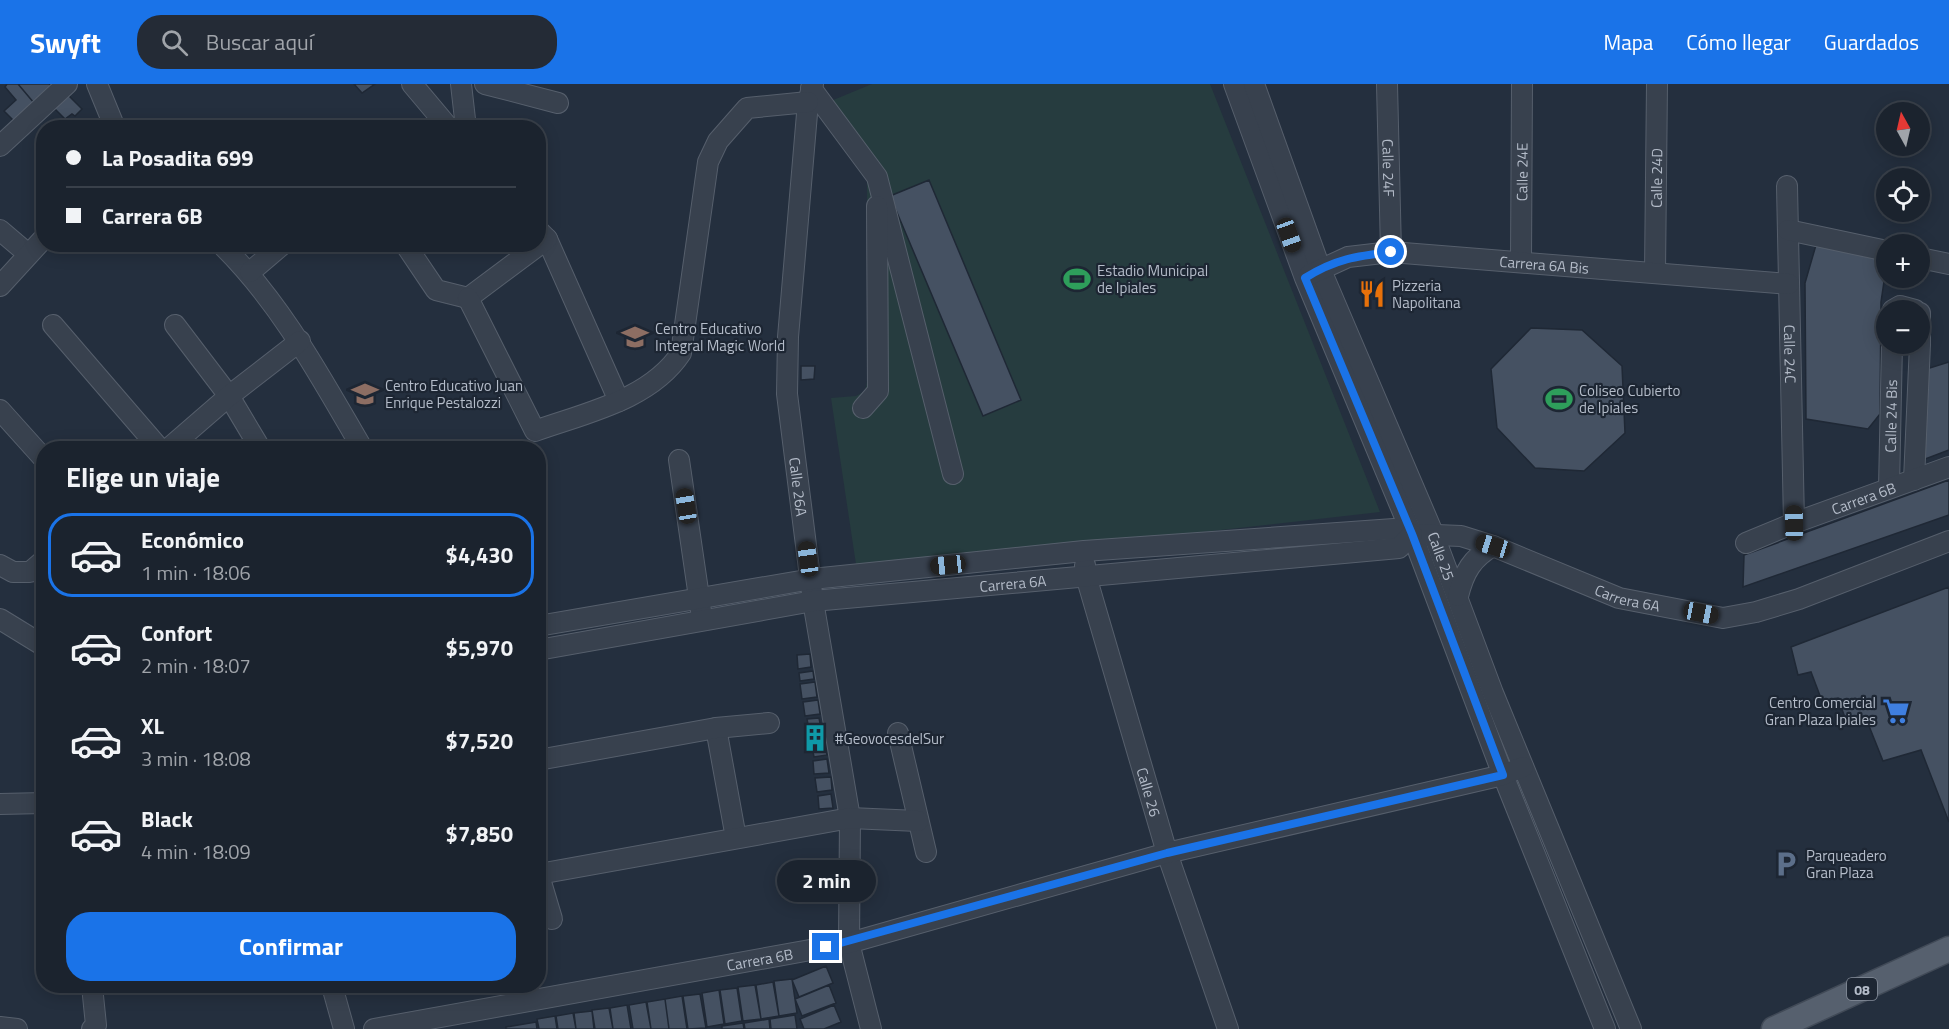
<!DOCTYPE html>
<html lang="es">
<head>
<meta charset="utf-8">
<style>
  :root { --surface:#1b232e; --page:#242b36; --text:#f1f3f6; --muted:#a0a4aa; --line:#39404a; --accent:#1a73e8 }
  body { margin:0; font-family:"Titillium Web",sans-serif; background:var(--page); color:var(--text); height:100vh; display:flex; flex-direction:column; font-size:22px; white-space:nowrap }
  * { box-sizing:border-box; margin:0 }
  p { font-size:20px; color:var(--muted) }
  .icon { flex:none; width:33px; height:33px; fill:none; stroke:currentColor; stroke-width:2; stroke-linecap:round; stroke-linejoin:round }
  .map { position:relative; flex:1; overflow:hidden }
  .drawer { position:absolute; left:36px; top:357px; width:510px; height:552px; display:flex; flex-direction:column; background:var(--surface); border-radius:24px; box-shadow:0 3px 15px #0003,0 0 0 2px var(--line) }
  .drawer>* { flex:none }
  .banner { position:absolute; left:36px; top:36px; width:510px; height:132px; border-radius:24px; box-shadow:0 3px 15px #0003,0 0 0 2px var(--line); display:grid; align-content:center; height:132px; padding:0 30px; background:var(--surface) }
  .needle { width:39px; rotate:352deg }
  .tools { position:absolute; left:1876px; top:18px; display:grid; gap:12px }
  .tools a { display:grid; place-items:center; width:54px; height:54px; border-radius:50%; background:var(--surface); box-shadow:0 3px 15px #0003,0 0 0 2px var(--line); font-size:30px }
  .end { position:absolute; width:27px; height:27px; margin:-14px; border:8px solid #1a73e8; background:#fff; box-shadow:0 0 0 3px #fff }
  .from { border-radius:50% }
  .bubble { position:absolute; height:42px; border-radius:21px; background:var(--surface); box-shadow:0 3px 15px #0003,0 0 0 2px var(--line); font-size:20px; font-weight:700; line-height:42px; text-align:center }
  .car { position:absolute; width:18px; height:36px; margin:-18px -9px; border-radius:8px; box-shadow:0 0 4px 2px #0007; background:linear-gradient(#222 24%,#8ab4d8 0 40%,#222 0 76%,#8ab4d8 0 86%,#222 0) }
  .banner b { display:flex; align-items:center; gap:21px; height:57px; font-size:22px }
  .banner b+b { border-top:2px solid var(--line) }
  .banner i { width:15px; height:15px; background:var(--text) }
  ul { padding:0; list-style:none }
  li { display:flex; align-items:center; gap:18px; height:84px; margin:0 12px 9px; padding:0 18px; border:3px solid transparent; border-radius:24px }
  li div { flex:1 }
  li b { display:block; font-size:22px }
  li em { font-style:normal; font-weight:700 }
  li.active { border-color:var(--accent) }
  li>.icon { width:54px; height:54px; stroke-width:1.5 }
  h2 { padding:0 30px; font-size:27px; line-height:72px }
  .action { display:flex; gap:12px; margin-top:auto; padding:12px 30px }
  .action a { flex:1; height:69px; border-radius:24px; background:var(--accent); color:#fff; font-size:24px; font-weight:700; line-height:69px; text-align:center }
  header { display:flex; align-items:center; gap:36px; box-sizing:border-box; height:84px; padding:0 30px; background:var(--accent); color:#fff }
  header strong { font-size:28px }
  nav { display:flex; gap:33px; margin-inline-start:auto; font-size:21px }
  .search { width:420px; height:54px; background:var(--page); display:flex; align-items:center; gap:15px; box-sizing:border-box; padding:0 21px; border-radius:24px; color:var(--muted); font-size:22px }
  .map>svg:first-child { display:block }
  .green { fill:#263c3f }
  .building { fill:#455162; stroke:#1f2835; stroke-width:1.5 }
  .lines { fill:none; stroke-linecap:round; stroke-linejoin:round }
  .minor-casing { stroke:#565f6c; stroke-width:22 }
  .major-casing { stroke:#414a57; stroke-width:27 }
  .minor { stroke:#38414e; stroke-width:20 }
  .major { stroke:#56606e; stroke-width:24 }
  .route { stroke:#1a73e8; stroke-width:8 }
  .labels { text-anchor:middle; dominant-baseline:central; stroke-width:4.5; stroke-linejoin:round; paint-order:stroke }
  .shield { fill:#1d2633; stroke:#878f9c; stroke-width:1.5 }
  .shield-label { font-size:14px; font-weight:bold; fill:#b4bcc9 }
  .street-label { font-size:15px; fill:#b4bcc9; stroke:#1d2633 }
  .poi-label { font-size:15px; fill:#b4bcc9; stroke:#1d2633; text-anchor:start }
</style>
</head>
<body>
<header>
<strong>Swyft</strong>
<div class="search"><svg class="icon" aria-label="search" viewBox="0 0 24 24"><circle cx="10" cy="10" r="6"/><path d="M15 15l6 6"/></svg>Buscar aquí</div>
<nav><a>Mapa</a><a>Cómo llegar</a><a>Guardados</a></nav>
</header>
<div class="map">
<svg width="1949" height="945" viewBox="0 0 1949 945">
  <rect width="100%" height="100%" fill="#242f3e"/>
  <path class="green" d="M872,0H1210L1380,428L857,487L831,314L856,312L865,307L868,293L867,97L826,19Z"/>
  <path class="building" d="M7,0H18L34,19L14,37L4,27L16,16L5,3Z
    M18,0H49L52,3L34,19Z
    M354,0H375L362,9Z
    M65,8L82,25L75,32L72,30L65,35L55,25L52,28L47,25Z
    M929,96L1021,316L983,332L890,112Z
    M1816,161L1887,177L1881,218L1880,330L1868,345L1806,335L1805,199Z
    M1531,244L1582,246L1622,282L1625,349L1584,387L1535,384L1497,344L1491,285Z
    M1949,278V366L1920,377V287Z
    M801,282H815L814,295L801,296Z
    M1949,396V431L1743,503L1744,471Z
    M1949,503V738L1921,666L1883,677L1867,637L1848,642L1838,614L1822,617L1811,588L1798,591L1791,563Z
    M810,570L811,583L798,585L797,571Z
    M813,587L814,595L800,597L799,589Z
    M815,598L817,613L802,615L800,600Z
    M818,616L820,630L805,632L803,618Z
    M819,634L821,644L809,646L807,635Z
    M819,647L822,658L811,660L809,649Z
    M825,660L827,671L814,673L812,663Z
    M827,675L829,689L814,690L813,677Z
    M831,693L832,706L817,708L815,694Z
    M831,710L833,724L819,725L818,712Z
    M826,882L833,899L799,913L792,896Z
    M792,895L797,929L779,932L774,897Z
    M773,898L779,932L761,935L756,901Z
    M755,901L761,935L743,937L738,903Z
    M829,901L836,919L802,932L795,915Z
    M737,904L742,937L725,940L720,906Z
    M719,906L724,940L707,943L702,909Z
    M700,910L706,944L688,945L683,912Z
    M682,912L687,945H669L665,915Z
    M665,915L669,945H651L647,918Z
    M646,918L651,945H633L629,921Z
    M627,921L631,945H613L610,924Z
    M834,921L841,938L824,945H804L800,935Z
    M609,924L613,945H595L592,926Z
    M592,927L594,945H576L574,929Z
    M573,929L576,945H558L556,932Z
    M795,931L797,945H771L770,935Z
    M555,932L557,945H539L537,935Z
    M769,935L770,945H745L744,939Z
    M536,938L537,945H506V943Z
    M743,939L744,945H722V942Z"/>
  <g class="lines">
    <defs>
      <g id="minor">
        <path d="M97,0L115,44"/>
        <path d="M412,0L449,44"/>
        <path d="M461,0L466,44"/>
        <path d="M485,0L558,19"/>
        <path id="s1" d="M813,0L808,18L788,253L787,310L813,517L850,734L849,859L871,945"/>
        <path d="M1234,0L1305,194L1412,450L1503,691L1605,945"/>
        <path id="s2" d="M1254,0L1320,184L1433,449L1493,609L1631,945"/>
        <path id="s3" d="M1387,0L1391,168"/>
        <path d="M811,4L877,93L953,390"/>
        <path d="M0,62L67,0"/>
        <path id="s4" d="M1787,102L1794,439"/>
        <path d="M0,146L27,169"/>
        <path d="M538,146L547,155L619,317"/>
        <path d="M1788,146L1887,167"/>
        <path d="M221,160C281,219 320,292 362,364"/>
        <path d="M405,160L436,206L468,214L547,155"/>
        <path d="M1920,174L1949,180"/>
        <path id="s5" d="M1521,176L1522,0"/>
        <path d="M250,188L283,160"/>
        <path id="s6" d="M1655,188L1657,0"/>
        <path id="s7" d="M1309,191L1348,173L1391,168L1789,200"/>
        <path d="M0,202L44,154"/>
        <path d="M468,214L535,347C585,329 650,316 681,269L708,78L718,57L747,24L808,18"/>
        <path d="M1893,226L1900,222L1915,226"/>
        <path d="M1920,229V259"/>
        <path d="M53,241L159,364"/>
        <path d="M175,241L229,312L260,364"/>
        <path d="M863,324L878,307L877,122"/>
        <path d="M0,326L44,375"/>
        <path d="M169,364L229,312L300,257"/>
        <path d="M679,376L701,527"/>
        <path d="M1914,396L1920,260"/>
        <path id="s8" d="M1889,404L1892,260"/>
        <path id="s9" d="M1746,459L1794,439L1949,383"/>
        <path d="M0,481L13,488H30L44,476"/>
        <path id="s10" d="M1085,481L1086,492L1167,769L1228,945"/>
        <path d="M1458,512C1464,488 1472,474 1493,462"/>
        <path d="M0,535L44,562"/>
        <path id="s11" d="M538,542L812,495L1084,467L1394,445L1412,450L1461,452L1493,462L1619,514L1723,534L1756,528L1799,515L1949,457"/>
        <path id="s12" d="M538,566L813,517L1399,464L1412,450"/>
        <path d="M716,644L736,754"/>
        <path d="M898,649L926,768"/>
        <path d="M538,676L716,644L769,639"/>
        <path d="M0,720L44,719"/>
        <path d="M538,788L552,835"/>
        <path d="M539,790L850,734L918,737"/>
        <path d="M92,902L96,941L92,945"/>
        <path d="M332,902L344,945"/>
        <path d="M0,943L17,945"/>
        <path id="s13" d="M374,945L849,859L1167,769L1503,691L1523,683"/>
      </g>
      <path id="major" d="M1774,945L1949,865"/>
    </defs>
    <use href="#minor" class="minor-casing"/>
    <use href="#major" class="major-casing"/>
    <use href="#minor" class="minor"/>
    <use href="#major" class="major"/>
  </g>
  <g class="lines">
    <path class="route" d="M826,863L1167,769L1503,691L1412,450L1305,194C1335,175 1357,172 1391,168"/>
  </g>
  <defs>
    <symbol id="stadium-bare" viewBox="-9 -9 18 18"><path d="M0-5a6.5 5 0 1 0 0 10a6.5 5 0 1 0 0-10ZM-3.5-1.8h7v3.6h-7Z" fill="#2e9e5b" stroke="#1d2633" stroke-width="2.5" paint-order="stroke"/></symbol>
    <symbol id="restaurant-bare" viewBox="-9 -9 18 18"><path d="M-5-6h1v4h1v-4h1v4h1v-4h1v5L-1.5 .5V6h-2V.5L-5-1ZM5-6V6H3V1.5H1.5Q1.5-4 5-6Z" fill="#e8710a" stroke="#1d2633" stroke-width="2.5" paint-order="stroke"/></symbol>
    <symbol id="school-bare" viewBox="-9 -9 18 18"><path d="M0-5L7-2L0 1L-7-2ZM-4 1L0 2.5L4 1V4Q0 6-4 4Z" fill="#8d6e63" stroke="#1d2633" stroke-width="2.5" paint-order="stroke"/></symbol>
    <symbol id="supermarket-bare" viewBox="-9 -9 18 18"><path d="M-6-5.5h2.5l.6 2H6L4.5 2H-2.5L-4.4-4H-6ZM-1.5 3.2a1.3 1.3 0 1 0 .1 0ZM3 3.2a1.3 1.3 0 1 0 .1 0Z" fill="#3f7fe0" stroke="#1d2633" stroke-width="2.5" paint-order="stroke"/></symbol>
    <symbol id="building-bare" viewBox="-9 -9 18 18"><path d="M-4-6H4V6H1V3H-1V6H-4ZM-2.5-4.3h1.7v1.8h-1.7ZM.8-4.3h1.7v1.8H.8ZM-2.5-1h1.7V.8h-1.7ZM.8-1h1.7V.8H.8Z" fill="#0f9aa8" stroke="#1d2633" stroke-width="2.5" paint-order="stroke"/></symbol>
    <symbol id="parking-bare" viewBox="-9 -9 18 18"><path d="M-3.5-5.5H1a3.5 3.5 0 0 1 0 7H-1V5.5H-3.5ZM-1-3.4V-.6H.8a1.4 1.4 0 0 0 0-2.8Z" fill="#5c6f8a" stroke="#1d2633" stroke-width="2.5" paint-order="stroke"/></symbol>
  </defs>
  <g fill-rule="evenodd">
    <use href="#stadium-bare" x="1058" y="176" width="38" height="38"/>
    <use href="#restaurant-bare" x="1353" y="191" width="38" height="38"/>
    <use href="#school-bare" x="616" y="234" width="38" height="38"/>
    <use href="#school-bare" x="346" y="291" width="38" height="38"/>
    <use href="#stadium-bare" x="1540" y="296" width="38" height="38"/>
    <use href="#supermarket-bare" x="1877" y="608" width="38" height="38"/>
    <use href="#building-bare" x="796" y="635" width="38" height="38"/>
    <use href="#parking-bare" x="1767" y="761" width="38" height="38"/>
  </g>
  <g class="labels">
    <rect class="shield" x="1847" y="894" width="30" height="22" rx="4.5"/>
    <g class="shield-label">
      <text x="1862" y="905">08</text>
    </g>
    <g class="street-label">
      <text stroke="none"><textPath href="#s3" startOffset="84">Calle 24F</textPath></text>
      <text stroke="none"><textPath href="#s5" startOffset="88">Calle 24E</textPath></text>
      <text stroke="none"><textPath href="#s6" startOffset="94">Calle 24D</textPath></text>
      <text stroke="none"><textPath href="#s7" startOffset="240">Carrera 6A Bis</textPath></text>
      <text stroke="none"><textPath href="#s4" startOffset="168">Calle 24C</textPath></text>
      <text stroke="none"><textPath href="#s8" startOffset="72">Calle 24 Bis</textPath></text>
      <text stroke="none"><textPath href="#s1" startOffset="405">Calle 26A</textPath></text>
      <text stroke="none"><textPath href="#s9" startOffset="126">Carrera 6B</textPath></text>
      <text stroke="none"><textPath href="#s2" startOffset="508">Calle 25</textPath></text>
      <text stroke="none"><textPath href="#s12" startOffset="480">Carrera 6A</textPath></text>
      <text stroke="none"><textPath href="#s11" startOffset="1108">Carrera 6A</textPath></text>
      <text stroke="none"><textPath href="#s10" startOffset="236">Calle 26</textPath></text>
      <text stroke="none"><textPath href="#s13" startOffset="392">Carrera 6B</textPath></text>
    </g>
    <g class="poi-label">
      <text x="1097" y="186">Estadio Municipal<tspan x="1097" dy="17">de Ipiales</tspan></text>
      <text x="1392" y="201">Pizzeria<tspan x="1392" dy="17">Napolitana</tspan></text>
      <text x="655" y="244">Centro Educativo<tspan x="655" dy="17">Integral Magic World</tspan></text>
      <text x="385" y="301">Centro Educativo Juan<tspan x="385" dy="17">Enrique Pestalozzi</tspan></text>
      <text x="1579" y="306">Coliseo Cubierto<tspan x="1579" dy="17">de Ipiales</tspan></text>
      <text x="1876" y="618" text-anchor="end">Centro Comercial<tspan x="1876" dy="17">Gran Plaza Ipiales</tspan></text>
      <text x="835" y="654">#GeovocesdelSur</text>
      <text x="1806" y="771">Parqueadero<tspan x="1806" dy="17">Gran Plaza</tspan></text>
    </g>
  </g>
</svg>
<div class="tools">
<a><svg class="needle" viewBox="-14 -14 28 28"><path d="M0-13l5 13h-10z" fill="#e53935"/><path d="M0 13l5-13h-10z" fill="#a0a4aa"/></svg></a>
<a><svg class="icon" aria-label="locate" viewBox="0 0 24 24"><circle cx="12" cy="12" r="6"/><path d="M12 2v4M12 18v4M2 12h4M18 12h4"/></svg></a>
<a>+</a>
<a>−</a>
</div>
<i class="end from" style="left:1391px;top:168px"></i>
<i class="end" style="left:826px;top:863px"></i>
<div class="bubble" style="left:777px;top:776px;width:99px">2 min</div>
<i class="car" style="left:1289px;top:151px;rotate:160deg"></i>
<i class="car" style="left:686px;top:422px;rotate:351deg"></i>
<i class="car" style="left:1794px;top:439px;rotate:359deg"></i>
<i class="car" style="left:1493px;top:462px;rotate:287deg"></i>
<i class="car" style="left:808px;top:475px;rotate:352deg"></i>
<i class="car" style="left:948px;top:481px;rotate:264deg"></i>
<i class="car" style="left:1701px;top:529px;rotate:101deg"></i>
<div class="banner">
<b><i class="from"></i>La Posadita 699</b>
<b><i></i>Carrera 6B</b>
</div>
<section class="drawer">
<h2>Elige un viaje</h2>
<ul>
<li class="active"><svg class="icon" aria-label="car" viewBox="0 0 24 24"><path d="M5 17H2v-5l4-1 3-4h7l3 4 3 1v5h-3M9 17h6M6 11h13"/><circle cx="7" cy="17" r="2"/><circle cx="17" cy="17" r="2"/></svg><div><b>Económico</b><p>1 min · 18:06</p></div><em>$4,430</em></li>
<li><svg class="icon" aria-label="car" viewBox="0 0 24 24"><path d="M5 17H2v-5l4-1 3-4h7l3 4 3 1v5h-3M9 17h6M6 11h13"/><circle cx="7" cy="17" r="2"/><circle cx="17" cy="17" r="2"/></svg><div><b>Confort</b><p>2 min · 18:07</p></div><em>$5,970</em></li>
<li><svg class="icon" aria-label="car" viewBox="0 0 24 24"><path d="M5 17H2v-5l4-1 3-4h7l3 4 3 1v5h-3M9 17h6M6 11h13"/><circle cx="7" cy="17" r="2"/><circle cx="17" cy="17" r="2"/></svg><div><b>XL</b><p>3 min · 18:08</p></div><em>$7,520</em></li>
<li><svg class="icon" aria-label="car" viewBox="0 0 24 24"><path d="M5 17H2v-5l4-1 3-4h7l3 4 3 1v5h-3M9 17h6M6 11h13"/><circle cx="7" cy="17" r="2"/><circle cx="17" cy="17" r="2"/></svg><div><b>Black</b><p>4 min · 18:09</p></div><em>$7,850</em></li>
</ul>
<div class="action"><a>Confirmar</a></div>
</section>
</div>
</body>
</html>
